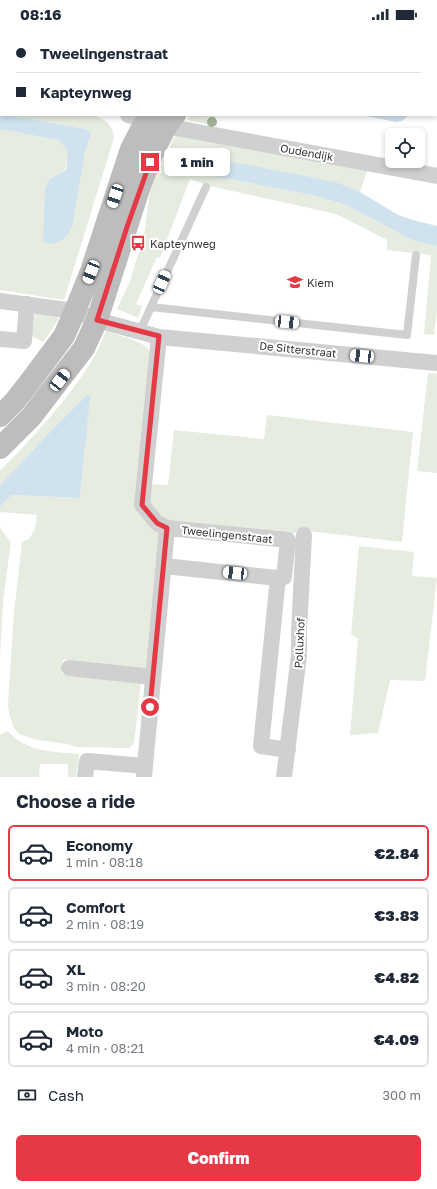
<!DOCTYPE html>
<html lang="en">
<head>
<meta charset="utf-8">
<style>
  :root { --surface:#fff; --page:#f6f6f7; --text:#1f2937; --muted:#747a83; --line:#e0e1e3; --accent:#e63946 }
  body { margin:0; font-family:"Golos Text",sans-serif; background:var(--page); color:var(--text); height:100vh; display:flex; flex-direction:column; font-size:15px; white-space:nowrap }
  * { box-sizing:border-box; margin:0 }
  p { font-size:13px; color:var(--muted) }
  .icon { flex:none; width:22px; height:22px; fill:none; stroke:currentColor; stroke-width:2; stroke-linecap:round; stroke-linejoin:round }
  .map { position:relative; height:749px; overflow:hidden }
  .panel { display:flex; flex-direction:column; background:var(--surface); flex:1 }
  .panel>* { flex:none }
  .guide { position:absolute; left:0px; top:0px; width:437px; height:88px; box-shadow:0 2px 6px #0003; display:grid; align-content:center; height:88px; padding:0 16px; background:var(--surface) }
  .tools { position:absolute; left:385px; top:100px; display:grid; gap:8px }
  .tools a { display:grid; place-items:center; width:40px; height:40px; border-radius:6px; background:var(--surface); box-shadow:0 2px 6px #0003; font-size:20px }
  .end { position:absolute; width:18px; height:18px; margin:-9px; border:5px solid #e63946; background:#fff; box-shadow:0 0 0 2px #fff }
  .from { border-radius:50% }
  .bubble { position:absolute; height:28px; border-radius:6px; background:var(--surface); box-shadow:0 2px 6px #0003; font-size:13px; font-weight:800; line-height:28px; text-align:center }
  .car { position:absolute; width:12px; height:24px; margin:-12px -6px; border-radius:5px; box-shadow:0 0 3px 1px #0007; background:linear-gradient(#fff 24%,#345 0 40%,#fff 0 76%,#345 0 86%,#fff 0) }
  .guide b { display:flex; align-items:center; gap:14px; height:38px; font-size:15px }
  .guide b+b { border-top:1px solid var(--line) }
  .guide i { width:10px; height:10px; background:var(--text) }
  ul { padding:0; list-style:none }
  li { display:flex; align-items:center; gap:12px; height:56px; margin:0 8px 6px; padding:0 8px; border:2px solid var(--line); border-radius:6px }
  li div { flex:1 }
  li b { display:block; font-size:15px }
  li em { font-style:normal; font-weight:800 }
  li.current { border-color:var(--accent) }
  li>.icon { width:36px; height:36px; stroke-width:1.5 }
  h2 { padding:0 16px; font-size:18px; line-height:48px }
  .pay { display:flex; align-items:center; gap:10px; height:44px; padding:0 16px; font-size:15px }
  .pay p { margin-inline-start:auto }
  .action { display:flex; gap:8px; margin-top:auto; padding:8px 16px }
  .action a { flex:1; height:46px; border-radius:6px; background:var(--accent); color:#fff; font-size:16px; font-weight:800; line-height:46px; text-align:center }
  .status { display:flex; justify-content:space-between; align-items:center; height:28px; padding:0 20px; background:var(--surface); direction:ltr }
  .status svg { height:11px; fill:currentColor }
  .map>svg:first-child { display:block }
  .green { fill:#e6ecdf }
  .water { fill:#cfe2ee }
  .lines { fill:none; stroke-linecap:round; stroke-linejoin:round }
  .lane { stroke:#d0d0d0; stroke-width:8 }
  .street { stroke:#d0d0d0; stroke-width:16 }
  .secondary { stroke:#bdbdbd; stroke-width:22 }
  .tree { fill:#a2b095 }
  .route { stroke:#e63946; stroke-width:5 }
  .labels { text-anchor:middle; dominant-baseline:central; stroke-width:4; stroke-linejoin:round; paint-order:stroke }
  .street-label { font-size:11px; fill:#333; stroke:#fff }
  .poi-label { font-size:11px; fill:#333; stroke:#fff; text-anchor:start }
</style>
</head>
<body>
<div class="status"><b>08:16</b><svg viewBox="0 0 49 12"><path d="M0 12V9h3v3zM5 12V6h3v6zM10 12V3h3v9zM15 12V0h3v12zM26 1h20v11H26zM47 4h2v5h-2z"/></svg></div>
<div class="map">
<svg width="437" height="749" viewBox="0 0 437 749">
  <rect width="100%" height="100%" fill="#fff"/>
  <path class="green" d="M8,87H95C106,93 113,96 114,110L64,272L0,262V101L58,112C69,119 68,130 65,142L50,151L45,162L85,124L90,109L86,101Z
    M190,87H215V98L187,92Z
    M177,104L368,141L360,164L336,154L297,146L196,130L194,136L197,144L203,146L317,168L346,177L412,212L437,218V282L434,307L424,306L431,227L387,222V212L336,186L214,159L190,151L160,230L157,229L136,276L142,278L138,290L117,281L130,253L144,207L150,164L163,132Z
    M38,284L58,286V292L43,314L32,308L35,287Z
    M106,303C119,308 144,312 150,324L138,468L161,506L147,640L145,643L77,636L65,631L63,632L61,643L62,646L141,654L134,715L129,720L76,719L67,716L37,712L19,706L14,700L9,686L8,676L14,585L22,514L29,511L35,501L37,487L1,484L0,486V479L12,467L78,470H80L90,367H87L51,403L0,457V443C34,408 67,373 93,331C98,322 102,312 106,303Z
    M428,345L437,346V445L417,443Z
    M267,387L413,404L402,514L308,503L286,506L166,494L149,479L151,456L168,457L174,402L264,411Z
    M0,498L2,503L11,514L3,574L0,629Z
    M359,518L414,524L412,548L437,550L425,653L390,652L378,705L350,707L358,611L351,606Z
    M7,703C30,725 49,723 79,726L76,749H68V736H40L39,749H0V707Z"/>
  <path class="water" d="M0,86L1,87H8L86,101L90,104V109L85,124L73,194C69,208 64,214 49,216L43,213L45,162L47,156L50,151L66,142C68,130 69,119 58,112L0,101Z
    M361,87H409L402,93L396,94Z
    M198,128L297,146L336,154L360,164L398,187L413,192L437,198V218L412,212L346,177L317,168L203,146L195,140L194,135Z
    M87,367H90V370L80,470L12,467L0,479V457L51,403Z"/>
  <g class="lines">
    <path class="lane" d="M436,36H437
      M151,279L407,307L416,227
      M140,303L206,159"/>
    <path class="street" d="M0,61H1
      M128,87L156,94
      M176,100L437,148
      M0,273L75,283L97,292L159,309L437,335
      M159,309L142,477L157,495L167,500
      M0,311L24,313L27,276
      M278,550L261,718L288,722
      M69,640L153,649
      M85,749L87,733L145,738
      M144,749L167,500L288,512L284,549L278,550L164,538
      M284,749L299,627V603L304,507"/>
    <path class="secondary" d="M230,1L231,0
      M279,1V0
      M0,388L14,374L29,355L64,308L75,283L91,243L131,121L146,92L150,87
      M0,420L31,389L84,320L97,292L139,161L155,120L167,97L175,87"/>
  </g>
  <circle class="tree" cx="212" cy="94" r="5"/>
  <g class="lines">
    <path class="route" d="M150,134L127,199L97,292L159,308L142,477L157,495L167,500L150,679"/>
  </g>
  <defs>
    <symbol id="bus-bare" viewBox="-9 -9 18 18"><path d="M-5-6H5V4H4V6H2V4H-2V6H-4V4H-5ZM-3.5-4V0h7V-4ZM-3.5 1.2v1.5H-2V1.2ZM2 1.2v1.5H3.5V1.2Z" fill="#e63946" stroke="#fff" stroke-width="2.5" paint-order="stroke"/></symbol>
    <symbol id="school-bare" viewBox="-9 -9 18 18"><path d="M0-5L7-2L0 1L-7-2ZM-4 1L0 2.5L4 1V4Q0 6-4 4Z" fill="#e63946" stroke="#fff" stroke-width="2.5" paint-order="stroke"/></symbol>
  </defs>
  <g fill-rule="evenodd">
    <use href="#bus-bare" x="127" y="204" width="22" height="22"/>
    <use href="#school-bare" x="284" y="243" width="22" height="22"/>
  </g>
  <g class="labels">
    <g class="street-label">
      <text transform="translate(307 124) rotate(10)">Oudendijk</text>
      <text transform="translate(298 321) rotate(6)">De Sitterstraat</text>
      <text transform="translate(227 506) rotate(6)">Tweelingenstraat</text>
      <text transform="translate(299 615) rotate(-87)">Polluxhof</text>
    </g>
    <g class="poi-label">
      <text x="150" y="215">Kapteynweg</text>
      <text x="307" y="254">Kiem</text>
    </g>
  </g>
</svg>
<div class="tools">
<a><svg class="icon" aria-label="locate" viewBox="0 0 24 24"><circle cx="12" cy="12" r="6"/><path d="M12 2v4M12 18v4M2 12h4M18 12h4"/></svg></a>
</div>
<i class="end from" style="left:150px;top:679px"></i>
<i class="end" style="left:150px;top:134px"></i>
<div class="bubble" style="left:164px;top:120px;width:66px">1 min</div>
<i class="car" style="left:115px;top:168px;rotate:198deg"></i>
<i class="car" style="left:91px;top:244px;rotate:202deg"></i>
<i class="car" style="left:162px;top:254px;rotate:24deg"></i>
<i class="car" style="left:287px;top:294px;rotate:96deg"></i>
<i class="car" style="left:362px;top:328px;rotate:276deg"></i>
<i class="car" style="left:60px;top:352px;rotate:38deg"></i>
<i class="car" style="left:235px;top:545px;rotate:276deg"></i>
<div class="guide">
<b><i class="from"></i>Tweelingenstraat</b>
<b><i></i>Kapteynweg</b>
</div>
</div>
<section class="panel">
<h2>Choose a ride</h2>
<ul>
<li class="current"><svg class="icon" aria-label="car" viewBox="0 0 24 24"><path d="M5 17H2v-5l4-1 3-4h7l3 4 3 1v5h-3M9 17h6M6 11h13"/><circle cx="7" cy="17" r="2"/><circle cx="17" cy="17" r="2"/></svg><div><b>Economy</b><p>1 min · 08:18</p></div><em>€2.84</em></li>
<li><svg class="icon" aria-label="car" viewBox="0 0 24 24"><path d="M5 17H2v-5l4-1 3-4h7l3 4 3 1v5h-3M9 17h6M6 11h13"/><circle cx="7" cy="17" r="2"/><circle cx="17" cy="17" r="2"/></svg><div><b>Comfort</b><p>2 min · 08:19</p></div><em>€3.83</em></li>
<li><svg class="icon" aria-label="car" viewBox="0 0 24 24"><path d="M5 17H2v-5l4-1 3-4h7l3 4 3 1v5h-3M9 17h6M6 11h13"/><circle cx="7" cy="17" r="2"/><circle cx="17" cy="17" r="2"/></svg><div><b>XL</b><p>3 min · 08:20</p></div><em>€4.82</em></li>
<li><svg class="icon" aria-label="car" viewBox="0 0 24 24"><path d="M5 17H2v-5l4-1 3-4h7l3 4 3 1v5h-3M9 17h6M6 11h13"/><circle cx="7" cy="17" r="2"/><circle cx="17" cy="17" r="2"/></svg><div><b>Moto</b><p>4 min · 08:21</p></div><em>€4.09</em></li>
</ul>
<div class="pay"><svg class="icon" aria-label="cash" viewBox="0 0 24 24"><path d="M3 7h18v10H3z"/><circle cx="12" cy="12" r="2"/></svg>Cash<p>300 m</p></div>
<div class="action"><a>Confirm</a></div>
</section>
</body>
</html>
